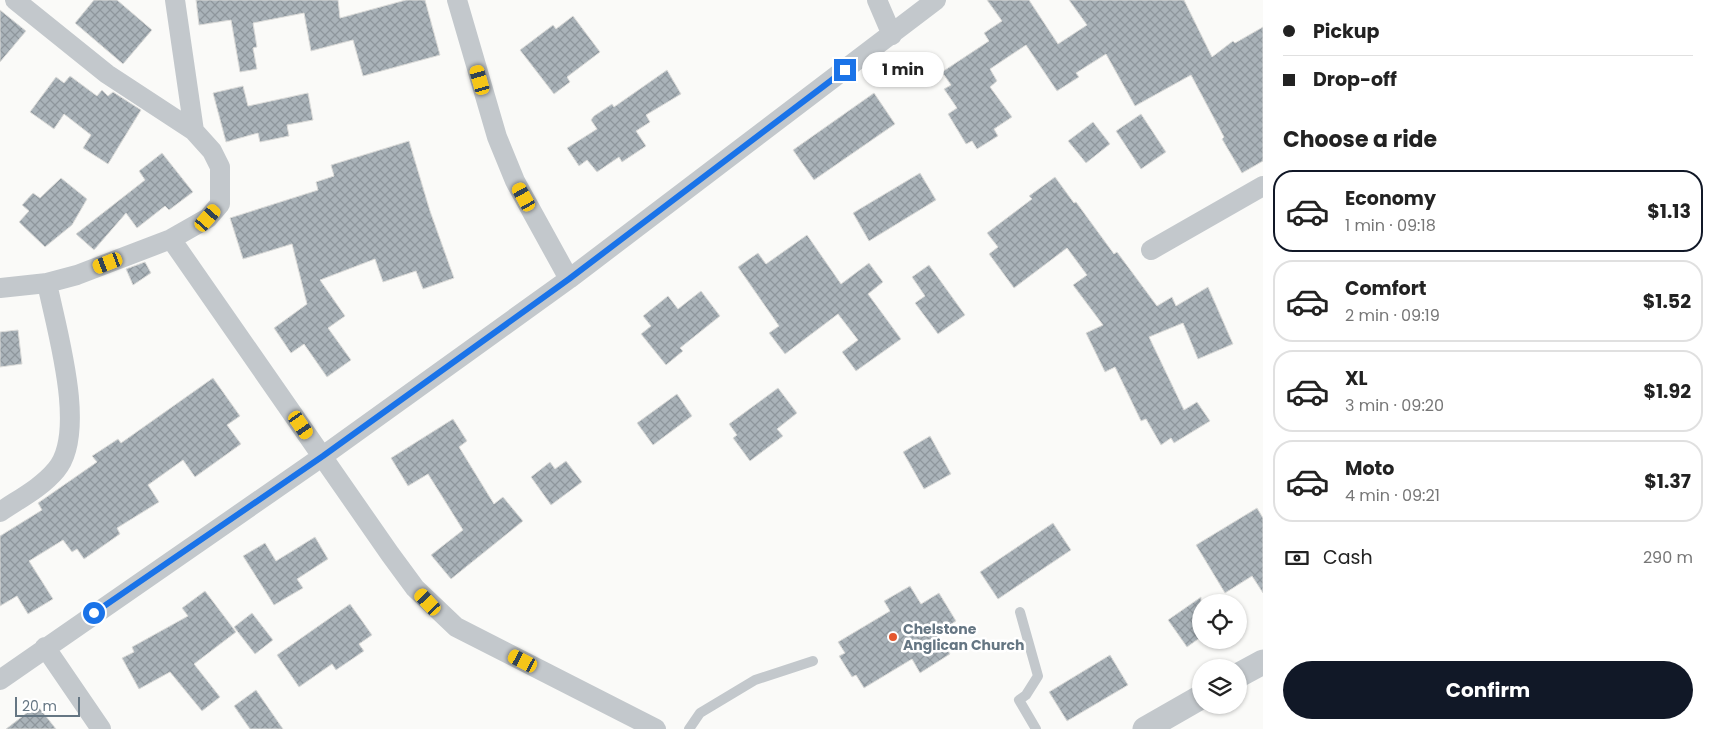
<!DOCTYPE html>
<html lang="en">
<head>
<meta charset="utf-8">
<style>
  :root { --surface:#fff; --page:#f2f2f2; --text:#222; --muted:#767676; --line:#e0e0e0; --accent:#111827 }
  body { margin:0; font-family:Poppins,sans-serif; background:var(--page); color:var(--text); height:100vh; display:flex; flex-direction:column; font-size:19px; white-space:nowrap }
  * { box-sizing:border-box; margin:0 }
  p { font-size:16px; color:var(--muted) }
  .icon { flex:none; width:28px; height:28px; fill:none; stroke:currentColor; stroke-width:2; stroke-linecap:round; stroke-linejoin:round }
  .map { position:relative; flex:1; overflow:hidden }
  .side { display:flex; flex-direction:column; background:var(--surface); width:450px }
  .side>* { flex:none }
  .guide { display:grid; align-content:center; height:110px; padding:0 20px; background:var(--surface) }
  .tools { position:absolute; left:1192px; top:594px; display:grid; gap:10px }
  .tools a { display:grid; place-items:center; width:55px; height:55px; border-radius:50%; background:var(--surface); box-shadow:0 1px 4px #0004; font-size:25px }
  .scale { position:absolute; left:15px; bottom:12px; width:65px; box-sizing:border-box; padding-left:5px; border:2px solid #657683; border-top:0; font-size:14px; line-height:18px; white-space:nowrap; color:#657683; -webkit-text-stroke:4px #fff; paint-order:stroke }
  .end { position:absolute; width:22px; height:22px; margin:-11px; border:6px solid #1a73e8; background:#fff; box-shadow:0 0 0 2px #fff }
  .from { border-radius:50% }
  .bubble { position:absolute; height:35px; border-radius:18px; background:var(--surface); box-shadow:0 1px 4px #0004; font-size:16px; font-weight:700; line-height:35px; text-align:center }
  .car { position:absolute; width:15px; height:30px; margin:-15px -8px; border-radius:6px; box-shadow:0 0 4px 1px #0007; background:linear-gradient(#f5c518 24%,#345 0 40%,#f5c518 0 76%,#345 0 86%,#f5c518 0) }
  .guide b { display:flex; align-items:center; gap:18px; height:48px; font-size:19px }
  .guide b+b { border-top:1px solid var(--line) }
  .guide i { width:12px; height:12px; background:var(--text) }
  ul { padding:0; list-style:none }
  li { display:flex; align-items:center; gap:15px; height:82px; margin:0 10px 8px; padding:0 10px; border:2px solid var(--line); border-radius:20px }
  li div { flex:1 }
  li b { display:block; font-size:19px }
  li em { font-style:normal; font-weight:700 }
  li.selected { border-color:var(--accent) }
  li>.icon { width:45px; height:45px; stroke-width:1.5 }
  h2 { padding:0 20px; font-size:22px; line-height:60px }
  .pay { display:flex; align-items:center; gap:12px; height:55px; padding:0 20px; font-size:19px }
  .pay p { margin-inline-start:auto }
  .action { display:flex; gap:10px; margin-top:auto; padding:10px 20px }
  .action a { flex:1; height:58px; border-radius:30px; background:var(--accent); color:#fff; font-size:20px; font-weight:700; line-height:58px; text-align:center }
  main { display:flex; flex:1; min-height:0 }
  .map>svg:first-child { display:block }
  .building { fill:url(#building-cross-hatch); stroke:#dcdcda }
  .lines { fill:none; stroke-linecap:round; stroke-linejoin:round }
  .service { stroke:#c3c8cc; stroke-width:10 }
  .minor { stroke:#c3c8cc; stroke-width:20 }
  .tertiary { stroke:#c3c8cc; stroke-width:25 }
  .route { stroke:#1a73e8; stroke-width:6 }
  .poi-dot { fill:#e4572e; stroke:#fff; stroke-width:2 }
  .labels { text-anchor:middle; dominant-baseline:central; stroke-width:5; stroke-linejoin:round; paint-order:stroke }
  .poi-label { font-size:14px; font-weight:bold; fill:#657683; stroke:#fff; text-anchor:start }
</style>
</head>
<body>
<main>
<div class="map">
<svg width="1263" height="729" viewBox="0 0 1263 729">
  <defs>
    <pattern id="building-cross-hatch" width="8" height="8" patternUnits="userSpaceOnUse" patternTransform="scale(1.25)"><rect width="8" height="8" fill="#aab3b9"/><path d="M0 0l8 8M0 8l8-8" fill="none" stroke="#8e969c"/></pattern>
  </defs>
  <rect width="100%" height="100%" fill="#fafaf8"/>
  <path class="building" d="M94,0H117L152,30L123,64L75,23Z
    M196,0H338L340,18L406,0H425L440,55L363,76L353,40L311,51L304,13L253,23L257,47L253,48L257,69L240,72L231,20L199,25Z
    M987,0H1029L1058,44L1087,25L1069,0H1184L1212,57L1233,41L1235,43L1263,27V161L1242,173L1222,139L1224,137L1191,75L1135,106L1106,54L1076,73L1079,77L1057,91L1026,45L990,69L997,81L990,87L1012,117L994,129L998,136L977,149L972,141L966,144L948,114L957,108L944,89L951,85L942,72L989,41L984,33L1002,21Z
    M0,10L26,31L0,62Z
    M573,16L600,52L567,77L570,82L554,94L520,50L553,25L556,29Z
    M667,70L681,94L646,115L650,122L636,131L646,146L622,162L619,157L597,172L587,160L579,166L567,148L597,129L591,120L594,116L612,104L614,107Z
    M70,76L97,96L102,90L108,96L113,92L141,110L108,164L83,148L91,135L64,114L54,129L30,112L56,77L64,83Z
    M243,86L248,106L308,93L313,120L287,125L289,136L260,142L258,133L226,142L213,93Z
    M874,93L895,124L814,180L793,150Z
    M1141,114L1166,152L1141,169L1116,131Z
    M1093,122L1110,144L1086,163L1068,141Z
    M409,141L430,211L454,278L423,289L416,271L383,282L375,259L320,280L345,316L328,328L351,360L327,377L304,344L291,353L274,328L307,304L292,244L243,259L230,218L318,190L316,182L334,176L331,165Z
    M162,153L193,192L169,210L165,206L137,228L126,213L94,250L76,234L145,180L139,171Z
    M920,173L936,200L869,241L853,213Z
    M1055,177L1074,203L1076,202L1114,254L1117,252L1157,306L1172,297L1176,306L1208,287L1233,344L1198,359L1183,323L1149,337L1184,410L1197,402L1210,421L1174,443L1171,438L1161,445L1146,419L1141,421L1115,367L1105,372L1086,333L1103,325L1073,285L1087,275L1067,248L1014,288L989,254L998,247L987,233L1032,199L1029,196Z
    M61,178L87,199L72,225L45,247L19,222L29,211L22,205L33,193L40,198Z
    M807,235L841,284L869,263L883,282L868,294L901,339L856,371L842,352L858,340L838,314L785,354L769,333L779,326L738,267L758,253L766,264Z
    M145,262L151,273L133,285L126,269Z
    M929,265L965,315L938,334L915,303L925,296L912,277Z
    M701,291L720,316L680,348L683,351L666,365L641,334L651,326L643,316L668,296L678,309Z
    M18,330L22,364L0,367V332Z
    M213,378L240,416L227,425L241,444L195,477L183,460L148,485L159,502L117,528L120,534L84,559L77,549L72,552L63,540L29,561L53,599L28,614L17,596L0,606V536L42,510L38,503L97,462L92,456L118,439L121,443Z
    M778,388L797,413L777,429L783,436L750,461L733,438L737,435L729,424Z
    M677,394L692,416L653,445L637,423Z
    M453,419L467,441L459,447L494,504L503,497L523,521L451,579L431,555L463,530L428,474L408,486L391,458Z
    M930,436L951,474L924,489L903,452Z
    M566,461L582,482L551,505L531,477L550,462L555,469Z
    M1257,508L1263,518V593L1252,576L1225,593L1196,545Z
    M1053,523L1071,550L998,599L980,572Z
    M315,537L328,559L297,579L303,588L274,605L243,556L265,543L276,561Z
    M910,586L921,604L939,593L956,621L937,633L950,654L920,673L912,659L864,688L856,675L852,677L839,656L845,653L838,642L890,611L884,601Z
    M205,591L236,632L194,664L220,697L202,711L170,672L139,689L122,658L134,652L132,647L188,616L182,608Z
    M1201,597V637L1187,647L1168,620Z
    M350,604L372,635L359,644L364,651L336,670L332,664L299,687L277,655Z
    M252,613L273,640L255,654L234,627Z
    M1110,655L1128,685L1067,721L1049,692Z
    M256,690L283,729H250L234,706Z
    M37,705L56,729H6Z"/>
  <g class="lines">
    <path class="service" d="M1020,612L1038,676L1026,695L1019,700L1036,729
      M689,729L700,713L755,680L813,661"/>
    <path class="minor" d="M15,0L107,74L194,131
      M457,0L497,137L515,181L569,279
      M877,0L892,35
      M171,239L390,554L415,588L456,627L656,729
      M1151,250L1263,186
      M0,288L47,283L77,275L171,239L208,218L220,204V167L212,151L194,131L175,0
      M0,512C19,499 41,488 56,470C88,433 56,328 47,283
      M45,647L101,729
      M0,680L323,456L569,279L936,0"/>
    <path class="tertiary" d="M1239,675L1263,662
      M1145,729L1201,697"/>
  </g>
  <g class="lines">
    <path class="route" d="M94,613L323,456L569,279L845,70"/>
  </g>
  <circle class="poi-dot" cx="893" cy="637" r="5"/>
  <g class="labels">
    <g class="poi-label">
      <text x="903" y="629">Chelstone<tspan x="903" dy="16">Anglican Church</tspan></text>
    </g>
  </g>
</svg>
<div class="tools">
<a><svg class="icon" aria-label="locate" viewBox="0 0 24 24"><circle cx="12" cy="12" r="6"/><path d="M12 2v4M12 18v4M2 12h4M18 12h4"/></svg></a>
<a><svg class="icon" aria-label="layers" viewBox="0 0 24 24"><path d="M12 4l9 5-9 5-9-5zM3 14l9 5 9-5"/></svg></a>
</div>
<div class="scale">20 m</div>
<i class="end from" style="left:94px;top:613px"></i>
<i class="end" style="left:845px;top:70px"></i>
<div class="bubble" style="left:862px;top:52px;width:82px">1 min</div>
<i class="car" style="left:480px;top:80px;rotate:344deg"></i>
<i class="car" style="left:524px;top:197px;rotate:331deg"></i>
<i class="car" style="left:208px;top:218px;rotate:41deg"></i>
<i class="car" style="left:108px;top:263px;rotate:249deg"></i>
<i class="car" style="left:301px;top:425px;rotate:145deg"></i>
<i class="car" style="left:428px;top:602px;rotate:317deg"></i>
<i class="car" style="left:523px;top:661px;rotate:297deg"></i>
</div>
<section class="side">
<div class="guide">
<b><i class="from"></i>Pickup</b>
<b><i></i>Drop-off</b>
</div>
<h2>Choose a ride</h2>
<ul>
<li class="selected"><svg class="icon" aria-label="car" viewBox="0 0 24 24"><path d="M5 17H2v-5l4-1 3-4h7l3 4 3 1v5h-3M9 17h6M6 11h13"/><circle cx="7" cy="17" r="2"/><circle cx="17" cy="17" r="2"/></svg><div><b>Economy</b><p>1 min · 09:18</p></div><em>$1.13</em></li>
<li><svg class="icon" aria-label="car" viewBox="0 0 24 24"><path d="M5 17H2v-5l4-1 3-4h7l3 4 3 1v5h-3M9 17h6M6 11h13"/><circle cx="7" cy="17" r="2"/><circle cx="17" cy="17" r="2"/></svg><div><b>Comfort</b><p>2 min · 09:19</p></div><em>$1.52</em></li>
<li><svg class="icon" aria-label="car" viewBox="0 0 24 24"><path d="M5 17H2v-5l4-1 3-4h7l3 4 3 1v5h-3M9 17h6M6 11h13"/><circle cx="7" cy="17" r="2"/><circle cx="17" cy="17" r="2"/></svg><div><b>XL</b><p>3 min · 09:20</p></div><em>$1.92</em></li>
<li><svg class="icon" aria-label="car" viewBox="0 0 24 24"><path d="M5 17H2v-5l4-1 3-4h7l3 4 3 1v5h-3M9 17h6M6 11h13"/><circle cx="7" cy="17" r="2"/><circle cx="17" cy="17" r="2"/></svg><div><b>Moto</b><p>4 min · 09:21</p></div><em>$1.37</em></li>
</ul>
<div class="pay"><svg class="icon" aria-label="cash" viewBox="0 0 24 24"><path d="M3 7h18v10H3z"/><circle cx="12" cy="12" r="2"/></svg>Cash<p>290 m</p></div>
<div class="action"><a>Confirm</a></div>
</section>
</main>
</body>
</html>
